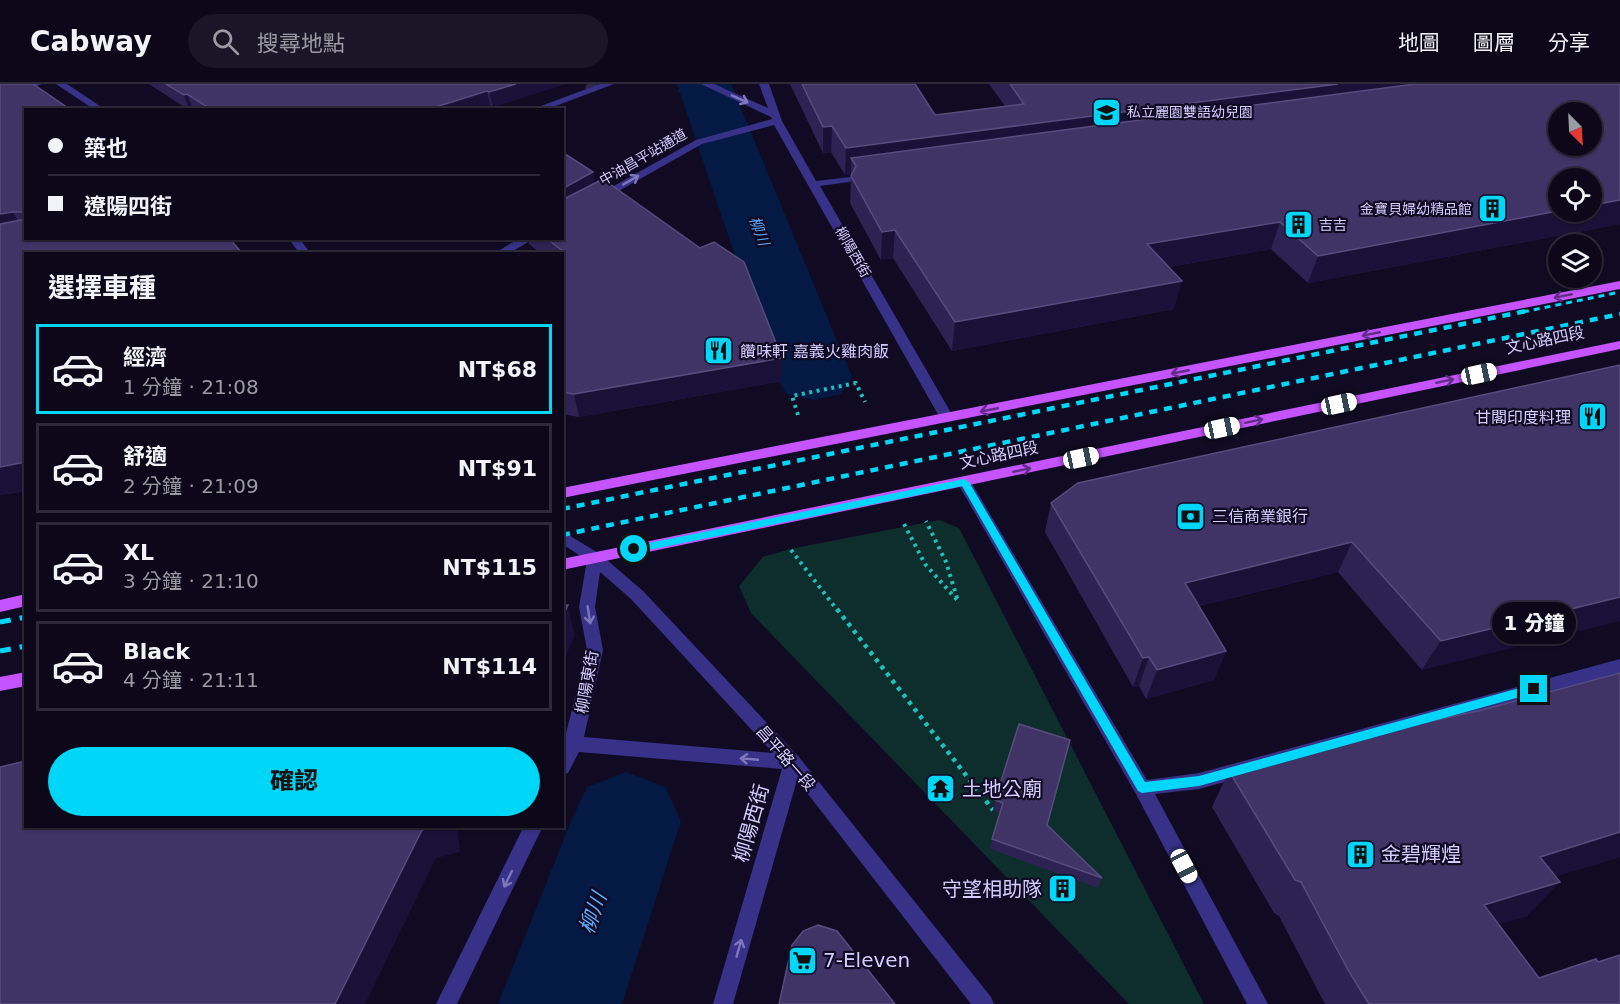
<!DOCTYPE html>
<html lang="zh-TW">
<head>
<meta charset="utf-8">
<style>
  :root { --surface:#0c081a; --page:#1a1627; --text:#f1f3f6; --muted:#9a9aa2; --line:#2c2939; --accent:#00d7f8 }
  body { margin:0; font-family:"DejaVu Sans","Noto Sans TC",sans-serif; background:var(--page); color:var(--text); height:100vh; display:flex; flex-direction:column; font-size:22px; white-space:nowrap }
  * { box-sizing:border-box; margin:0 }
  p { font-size:20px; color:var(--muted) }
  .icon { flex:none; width:33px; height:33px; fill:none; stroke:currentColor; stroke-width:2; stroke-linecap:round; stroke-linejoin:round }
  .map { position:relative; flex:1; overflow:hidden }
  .sheet { position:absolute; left:24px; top:168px; width:540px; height:576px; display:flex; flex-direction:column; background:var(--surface); border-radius:0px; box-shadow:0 2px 4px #0004,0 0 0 2px var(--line) }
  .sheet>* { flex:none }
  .hud { position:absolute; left:24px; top:24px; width:540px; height:132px; border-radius:0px; box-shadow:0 2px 4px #0004,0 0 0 2px var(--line); display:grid; align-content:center; height:132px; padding:0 24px; background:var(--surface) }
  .needle { width:39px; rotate:156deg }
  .controls { position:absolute; left:1548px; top:18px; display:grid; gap:12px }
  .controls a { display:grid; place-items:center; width:54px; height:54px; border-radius:50%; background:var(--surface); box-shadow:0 2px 4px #0004,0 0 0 2px var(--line); font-size:30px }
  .end { position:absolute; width:27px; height:27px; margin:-14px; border:8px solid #00d7f8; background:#111; box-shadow:0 0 0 3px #111 }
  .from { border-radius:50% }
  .bubble { position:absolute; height:42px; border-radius:21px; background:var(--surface); box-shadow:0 2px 4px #0004,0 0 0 2px var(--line); font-size:20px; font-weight:800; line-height:42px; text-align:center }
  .car { position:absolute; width:18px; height:36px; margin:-18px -9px; border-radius:8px; box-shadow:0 0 4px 2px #0007; background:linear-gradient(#fff 24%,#345 0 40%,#fff 0 76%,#345 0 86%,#fff 0) }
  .hud b { display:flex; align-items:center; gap:21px; height:57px; font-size:22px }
  .hud b+b { border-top:2px solid var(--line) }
  .hud i { width:15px; height:15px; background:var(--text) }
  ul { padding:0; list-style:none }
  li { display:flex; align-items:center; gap:18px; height:90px; margin:0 12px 9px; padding:0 12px; border:3px solid var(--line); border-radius:0px }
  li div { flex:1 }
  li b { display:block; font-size:22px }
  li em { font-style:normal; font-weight:800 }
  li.active { border-color:var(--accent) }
  li>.icon { width:54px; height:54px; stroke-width:1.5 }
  h2 { padding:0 24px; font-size:27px; line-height:72px }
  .button { display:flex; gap:12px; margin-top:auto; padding:12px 24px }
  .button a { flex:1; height:69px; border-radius:36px; background:var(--accent); color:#111; font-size:24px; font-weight:800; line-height:69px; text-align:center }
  header { display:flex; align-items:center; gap:36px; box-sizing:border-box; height:84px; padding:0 30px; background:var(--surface); border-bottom:2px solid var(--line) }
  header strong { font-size:28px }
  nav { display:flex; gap:33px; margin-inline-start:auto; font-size:21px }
  .search { width:420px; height:54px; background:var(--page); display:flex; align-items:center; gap:15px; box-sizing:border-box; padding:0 21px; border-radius:33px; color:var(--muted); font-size:22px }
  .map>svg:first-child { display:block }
  .green { fill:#0e2d2d }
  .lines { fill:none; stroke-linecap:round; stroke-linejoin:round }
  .river { fill:#041943; fill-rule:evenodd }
  .minor-tunnel { stroke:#2d2844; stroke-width:10; stroke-dasharray:10 5; stroke-linecap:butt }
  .path-far1 { stroke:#21bfbb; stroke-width:4; stroke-dasharray:3 4.5; stroke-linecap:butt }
  .path { stroke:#21bfbb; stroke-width:4.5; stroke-dasharray:4 5; stroke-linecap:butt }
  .minor { fill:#373187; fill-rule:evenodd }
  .major { fill:#c554ff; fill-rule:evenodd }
  .rail-far2 { stroke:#00d7f8; stroke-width:3; stroke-dasharray:6 5; stroke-linecap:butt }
  .rail-far1 { stroke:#00d7f8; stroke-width:4.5; stroke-dasharray:8 7; stroke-linecap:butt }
  .rail { stroke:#00d7f8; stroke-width:5; stroke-dasharray:11 9; stroke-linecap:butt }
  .wall { fill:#2e2253 }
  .shaded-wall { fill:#1a1138 }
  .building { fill:#3f3465; stroke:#574c7e; stroke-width:1.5; fill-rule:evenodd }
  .oneway { stroke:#7e77bd }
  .oneway2 { stroke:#612c86 }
  .route { fill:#00d7f8 }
  .labels { text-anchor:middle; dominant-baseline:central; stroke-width:4.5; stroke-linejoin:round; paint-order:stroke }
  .far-poi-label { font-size:14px; fill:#d4cdff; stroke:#100b23; text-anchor:start }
  .far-street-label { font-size:14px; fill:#d4cdff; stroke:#100b23 }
  .far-water-label { font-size:15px; font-style:italic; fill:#5badff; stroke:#100b23 }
  .street-label { font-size:16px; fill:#d4cdff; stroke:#100b23 }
  .poi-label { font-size:16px; fill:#d4cdff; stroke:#100b23; text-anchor:start }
  .near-poi-label { font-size:20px; fill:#d4cdff; stroke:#100b23; text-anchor:start }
  .near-street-label { font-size:20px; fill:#d4cdff; stroke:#100b23 }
  .near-water-label { font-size:21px; font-style:italic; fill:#5badff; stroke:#100b23 }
</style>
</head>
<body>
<header>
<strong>Cabway</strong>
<div class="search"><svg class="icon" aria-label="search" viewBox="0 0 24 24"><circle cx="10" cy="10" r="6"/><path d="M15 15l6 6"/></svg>搜尋地點</div>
<nav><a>地圖</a><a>圖層</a><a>分享</a></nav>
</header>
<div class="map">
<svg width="1620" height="920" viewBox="0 0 1620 920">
  <rect width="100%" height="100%" fill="#100b23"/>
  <path class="green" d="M711,0L725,28L677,7Z
    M939,436L959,444L1204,920H1129L751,529L739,502L763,473L790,465Z"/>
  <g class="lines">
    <path class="river" d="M677,0H731L852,293L841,310L814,316L787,310L776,293Z
      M626,688L665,703L681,737L622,920H498L571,737L587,703Z"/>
    <path class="minor-tunnel" d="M587,0L596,4"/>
    <path class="path-far1" d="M798,331L792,312L856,299L865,318
      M904,440L925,480L958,517L946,478L926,437
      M791,466L838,527"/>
    <path class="path" d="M837,525L993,726"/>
    <path class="minor" d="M29,0H42L0,17V11Z
      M56,0H67L106,26H95Z
      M600,0H614L545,26H530Z
      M701,0H714L768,24L759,0H769L782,37L816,97L875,90V94L871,95L820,102L954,334L952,337L947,338L940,334L774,41L702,60L562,139V131L696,56L772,35L771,33Z
      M288,154H299L311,170H300Z
      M520,154H535L508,170H493Z
      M964,393L971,398L1147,696L1199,689L1620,575V589L1199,705L1155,710L1268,920H1247L1136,710L957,398Z
      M562,447L600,470L643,507L799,673L991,913L994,920H971L797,696L733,920H713L782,685L579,668L568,689L562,691V665L587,566L579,523L587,476L562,460ZM600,488L631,515L773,669L584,653L603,566L595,523Z
      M524,742H543L457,920H436Z"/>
    <path class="major" d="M1620,197V205L562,414V404Z
      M1620,257V265L562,486V475Z
      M26,510V522L0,528V516Z
      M26,588V602L0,607V593Z"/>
    <path class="rail-far2" d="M1523,228L1620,208"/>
    <path class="rail-far1" d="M562,425L1531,226
      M562,451L1620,230"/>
    <path class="rail" d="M0,538L26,533
      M0,567L26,562"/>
  </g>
  <path class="wall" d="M0,0L26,26V407L0,411Z
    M149,0H564L493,23L490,21L476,26H194L193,25L189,26Z
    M790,0H915L935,31L1005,22L989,0H1620V140L1308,199L1271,165L1169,183L1174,225L952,267L893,174L881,176L850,119L851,90L845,91L831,68L823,69Z
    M593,88L594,100L782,297L579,333L562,330V170H541L529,160L528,154H562Z
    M1620,281L1422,586L1338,488L1199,522L1226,567L1214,596L1146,615L1139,602L1133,603L1045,448L1051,419Z
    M1620,589V773L1555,792L1527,832L1498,840L1539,894L1620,920H1325L1279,832L1274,829L1212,723L1229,687L1339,660L1341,657L1482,626Z
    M1019,640L1047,741L1102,794L1098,804L990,765L1000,729L993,726L995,716Z"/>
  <path class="shaded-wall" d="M516,0H564L493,23L489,8Z
    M1338,0H1515L851,74V90L845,91L846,64Z
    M487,7L490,21L476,26H426Z
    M187,10L193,25L189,26L184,11Z
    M832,42L831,68L823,69V43Z
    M593,88L596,110L562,128V105Z
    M1620,116V140L1308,199L1318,172L1558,127L1592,128V121Z
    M13,128L26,151L0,157V130Z
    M1280,138L1271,165L1140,188L1147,160Z
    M895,146L893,174L881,176L882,148Z
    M1182,197L1174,225L952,267L955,238Z
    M782,274V297L579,333L574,310Z
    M26,378V407L0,411V383Z
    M1352,458L1338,488L1174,528L1185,499Z
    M1620,513V537L1422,586L1441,557Z
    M568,521L575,552L562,579V533Z
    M1226,567L1214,596L1146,615L1157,586Z
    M1149,573L1139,602L1133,603L1143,574Z
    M435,742H457L460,768L436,774L365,920H335L422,746Z
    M1620,748V773L1508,807L1540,773Z
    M1560,798L1527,832L1453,854L1484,821Z"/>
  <path class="building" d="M0,0H33L71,26H26V128H13L0,130Z
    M166,0H516L489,8L487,7L426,26H212L187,10L184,11Z
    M802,0H915L935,31L1024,20L1010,0H1338L846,64L832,42L823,43Z
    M1415,0H1620V116L1592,121V94H1558V127L1318,172L1280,138L1147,160L1182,197L955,238L895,146L882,148L851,92L856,82L851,74ZM1558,28H1592V62H1558Z
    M562,68L593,88L562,105Z
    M603,95L700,164L714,158L744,178L782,274L574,310L562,308V170H561L564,168L546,154H562V116Z
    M26,135V154H229L243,170H26V378L0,383V140Z
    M1620,281V513L1441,557L1352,458L1185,499L1226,567L1157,586L1149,573L1143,574L1051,419L1078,399Z
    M562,521H568L562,533Z
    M1620,589V748L1540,773L1560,798L1484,821L1539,894L1596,875L1598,878L1620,871V920H1369L1348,886L1301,798L1295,796L1229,687L1342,659L1341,657L1482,626Z
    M1019,640L1070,656L1047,741L1102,794L992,755L1003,719L995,716Z
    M26,677V742H435L422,746L335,920H0V683Z
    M818,841L837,847L895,920H779L792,861L803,847Z"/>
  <defs><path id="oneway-shaft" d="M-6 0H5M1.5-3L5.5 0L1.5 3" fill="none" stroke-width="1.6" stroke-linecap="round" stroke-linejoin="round" transform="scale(1.5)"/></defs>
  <g class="oneway">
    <use href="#oneway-shaft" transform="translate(740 15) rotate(24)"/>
    <use href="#oneway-shaft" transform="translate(631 96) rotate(-30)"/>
    <use href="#oneway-shaft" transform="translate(589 531) rotate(81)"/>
    <use href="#oneway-shaft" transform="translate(749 675) rotate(-175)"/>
    <use href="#oneway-shaft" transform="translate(508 795) rotate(116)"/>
    <use href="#oneway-shaft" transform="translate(739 864) rotate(-74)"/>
  </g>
  <g class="oneway2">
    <use href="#oneway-shaft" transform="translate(1563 212) rotate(169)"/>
    <use href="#oneway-shaft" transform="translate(1371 250) rotate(169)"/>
    <use href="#oneway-shaft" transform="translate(1180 288) rotate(169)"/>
    <use href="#oneway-shaft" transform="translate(1445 297) rotate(-12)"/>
    <use href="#oneway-shaft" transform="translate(989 326) rotate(169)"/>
    <use href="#oneway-shaft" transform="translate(1254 337) rotate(-12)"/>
    <use href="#oneway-shaft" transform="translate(1022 386) rotate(-12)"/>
  </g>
  <path class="route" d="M964,395L969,398L1145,698L1199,692L1534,600L1539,605L1534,609L1199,702L1142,709L1138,707L962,402L634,469L629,465L634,462Z"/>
  <defs>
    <symbol id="school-square" viewBox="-11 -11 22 22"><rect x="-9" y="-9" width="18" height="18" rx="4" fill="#00d7f8" stroke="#100b23"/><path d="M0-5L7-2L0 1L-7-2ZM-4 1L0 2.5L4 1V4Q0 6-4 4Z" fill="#111"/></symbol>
    <symbol id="building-square" viewBox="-11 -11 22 22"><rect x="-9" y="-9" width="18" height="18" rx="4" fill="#00d7f8" stroke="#100b23"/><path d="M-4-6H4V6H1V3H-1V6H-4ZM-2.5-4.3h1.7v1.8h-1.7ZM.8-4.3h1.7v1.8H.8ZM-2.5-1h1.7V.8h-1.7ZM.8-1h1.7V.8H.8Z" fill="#111"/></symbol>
    <symbol id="restaurant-square" viewBox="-11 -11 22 22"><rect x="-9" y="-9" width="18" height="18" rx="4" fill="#00d7f8" stroke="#100b23"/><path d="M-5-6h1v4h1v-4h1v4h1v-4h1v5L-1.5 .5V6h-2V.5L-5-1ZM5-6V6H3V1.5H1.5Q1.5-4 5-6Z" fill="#111"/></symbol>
    <symbol id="bank-square" viewBox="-11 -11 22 22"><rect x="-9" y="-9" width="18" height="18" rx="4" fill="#00d7f8" stroke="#100b23"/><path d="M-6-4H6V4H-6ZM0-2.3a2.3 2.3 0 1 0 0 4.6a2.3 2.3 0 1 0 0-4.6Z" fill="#111"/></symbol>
    <symbol id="temple-square" viewBox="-11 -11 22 22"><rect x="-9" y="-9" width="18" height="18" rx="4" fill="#00d7f8" stroke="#100b23"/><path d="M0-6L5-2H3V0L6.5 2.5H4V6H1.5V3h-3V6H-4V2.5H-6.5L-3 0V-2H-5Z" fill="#111"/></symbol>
    <symbol id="supermarket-square" viewBox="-11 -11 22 22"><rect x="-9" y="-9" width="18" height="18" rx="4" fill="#00d7f8" stroke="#100b23"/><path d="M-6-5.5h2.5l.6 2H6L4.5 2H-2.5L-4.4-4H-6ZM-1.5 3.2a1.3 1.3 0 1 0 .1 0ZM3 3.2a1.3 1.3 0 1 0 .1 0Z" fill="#111"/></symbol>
  </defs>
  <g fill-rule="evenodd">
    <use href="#school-square" x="1090" y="12" width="33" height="33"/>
    <use href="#building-square" x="1476" y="108" width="33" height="33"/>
    <use href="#building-square" x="1282" y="124" width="33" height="33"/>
    <use href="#restaurant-square" x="702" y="250" width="33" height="33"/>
    <use href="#restaurant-square" x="1576" y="316" width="33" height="33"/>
    <use href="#bank-square" x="1174" y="416" width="33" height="33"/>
    <use href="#temple-square" x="924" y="688" width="33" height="33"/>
    <use href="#building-square" x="1344" y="754" width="33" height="33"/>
    <use href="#building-square" x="1046" y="788" width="33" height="33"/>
    <use href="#supermarket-square" x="786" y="860" width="33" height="33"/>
  </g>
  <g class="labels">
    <g class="far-poi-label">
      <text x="1127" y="28">私立麗園雙語幼兒園</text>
      <text x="1472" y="125" text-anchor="end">金寶貝婦幼精品館</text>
      <text x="1319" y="141">吉吉</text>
    </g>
    <g class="far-street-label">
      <text transform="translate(643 73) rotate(-30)">中油昌平站通道</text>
      <text transform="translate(853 168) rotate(60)">柳陽西街</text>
    </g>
    <g class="far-water-label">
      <text transform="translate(759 147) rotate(69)">柳川</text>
    </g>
    <g class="street-label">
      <text transform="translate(1545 256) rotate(-12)">文心路四段</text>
      <text transform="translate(999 371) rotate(-12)">文心路四段</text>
      <text transform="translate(587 598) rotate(-80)">柳陽東街</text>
      <text transform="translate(786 674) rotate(49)">昌平路一段</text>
    </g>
    <g class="poi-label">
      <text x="740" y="267">饡味軒 嘉義火雞肉飯</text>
      <text x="1571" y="333" text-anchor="end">甘閣印度料理</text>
      <text x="1212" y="432">三信商業銀行</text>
    </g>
    <g class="near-poi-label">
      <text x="962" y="705">土地公廟</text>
      <text x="1381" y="770">金碧輝煌</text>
      <text x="1042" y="805" text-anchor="end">守望相助隊</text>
      <text x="823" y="876">7-Eleven</text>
    </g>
    <g class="near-street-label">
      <text transform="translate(751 739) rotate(-74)">柳陽西街</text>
    </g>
    <g class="near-water-label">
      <text transform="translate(593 829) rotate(-70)">柳川</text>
    </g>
  </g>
</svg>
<div class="controls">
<a><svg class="needle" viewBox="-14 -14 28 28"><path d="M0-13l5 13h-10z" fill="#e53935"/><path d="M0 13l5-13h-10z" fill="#9a9aa2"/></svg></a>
<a><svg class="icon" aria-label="locate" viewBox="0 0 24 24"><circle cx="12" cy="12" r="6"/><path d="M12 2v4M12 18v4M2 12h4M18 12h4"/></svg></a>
<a><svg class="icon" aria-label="layers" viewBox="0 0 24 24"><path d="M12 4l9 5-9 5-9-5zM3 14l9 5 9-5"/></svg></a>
</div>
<i class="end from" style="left:634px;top:465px"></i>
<i class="end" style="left:1534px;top:605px"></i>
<div class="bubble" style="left:1492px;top:518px;width:84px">1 分鐘</div>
<i class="car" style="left:1479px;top:290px;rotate:78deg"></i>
<i class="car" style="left:1339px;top:320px;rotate:78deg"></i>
<i class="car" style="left:1222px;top:344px;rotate:78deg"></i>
<i class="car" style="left:1081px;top:374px;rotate:78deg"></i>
<i class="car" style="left:1184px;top:782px;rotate:152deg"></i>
<div class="hud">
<b><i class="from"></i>築也</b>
<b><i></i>遼陽四街</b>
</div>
<section class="sheet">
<h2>選擇車種</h2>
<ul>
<li class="active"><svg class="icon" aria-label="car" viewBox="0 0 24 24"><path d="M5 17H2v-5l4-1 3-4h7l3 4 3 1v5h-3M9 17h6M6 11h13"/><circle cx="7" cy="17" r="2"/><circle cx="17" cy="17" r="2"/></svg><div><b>經濟</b><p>1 分鐘 · 21:08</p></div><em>NT$68</em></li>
<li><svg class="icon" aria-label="car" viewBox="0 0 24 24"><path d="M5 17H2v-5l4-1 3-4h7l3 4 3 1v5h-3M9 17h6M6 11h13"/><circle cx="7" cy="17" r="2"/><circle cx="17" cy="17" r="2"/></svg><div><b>舒適</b><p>2 分鐘 · 21:09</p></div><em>NT$91</em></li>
<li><svg class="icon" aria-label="car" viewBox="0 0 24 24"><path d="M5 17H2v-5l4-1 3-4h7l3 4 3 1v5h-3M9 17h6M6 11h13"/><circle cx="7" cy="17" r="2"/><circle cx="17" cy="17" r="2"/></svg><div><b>XL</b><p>3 分鐘 · 21:10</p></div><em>NT$115</em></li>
<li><svg class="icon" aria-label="car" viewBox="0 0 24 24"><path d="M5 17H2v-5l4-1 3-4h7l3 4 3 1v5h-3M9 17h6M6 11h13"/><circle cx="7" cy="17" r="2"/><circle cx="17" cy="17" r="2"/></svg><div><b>Black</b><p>4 分鐘 · 21:11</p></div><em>NT$114</em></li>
</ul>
<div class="button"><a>確認</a></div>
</section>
</div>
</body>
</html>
